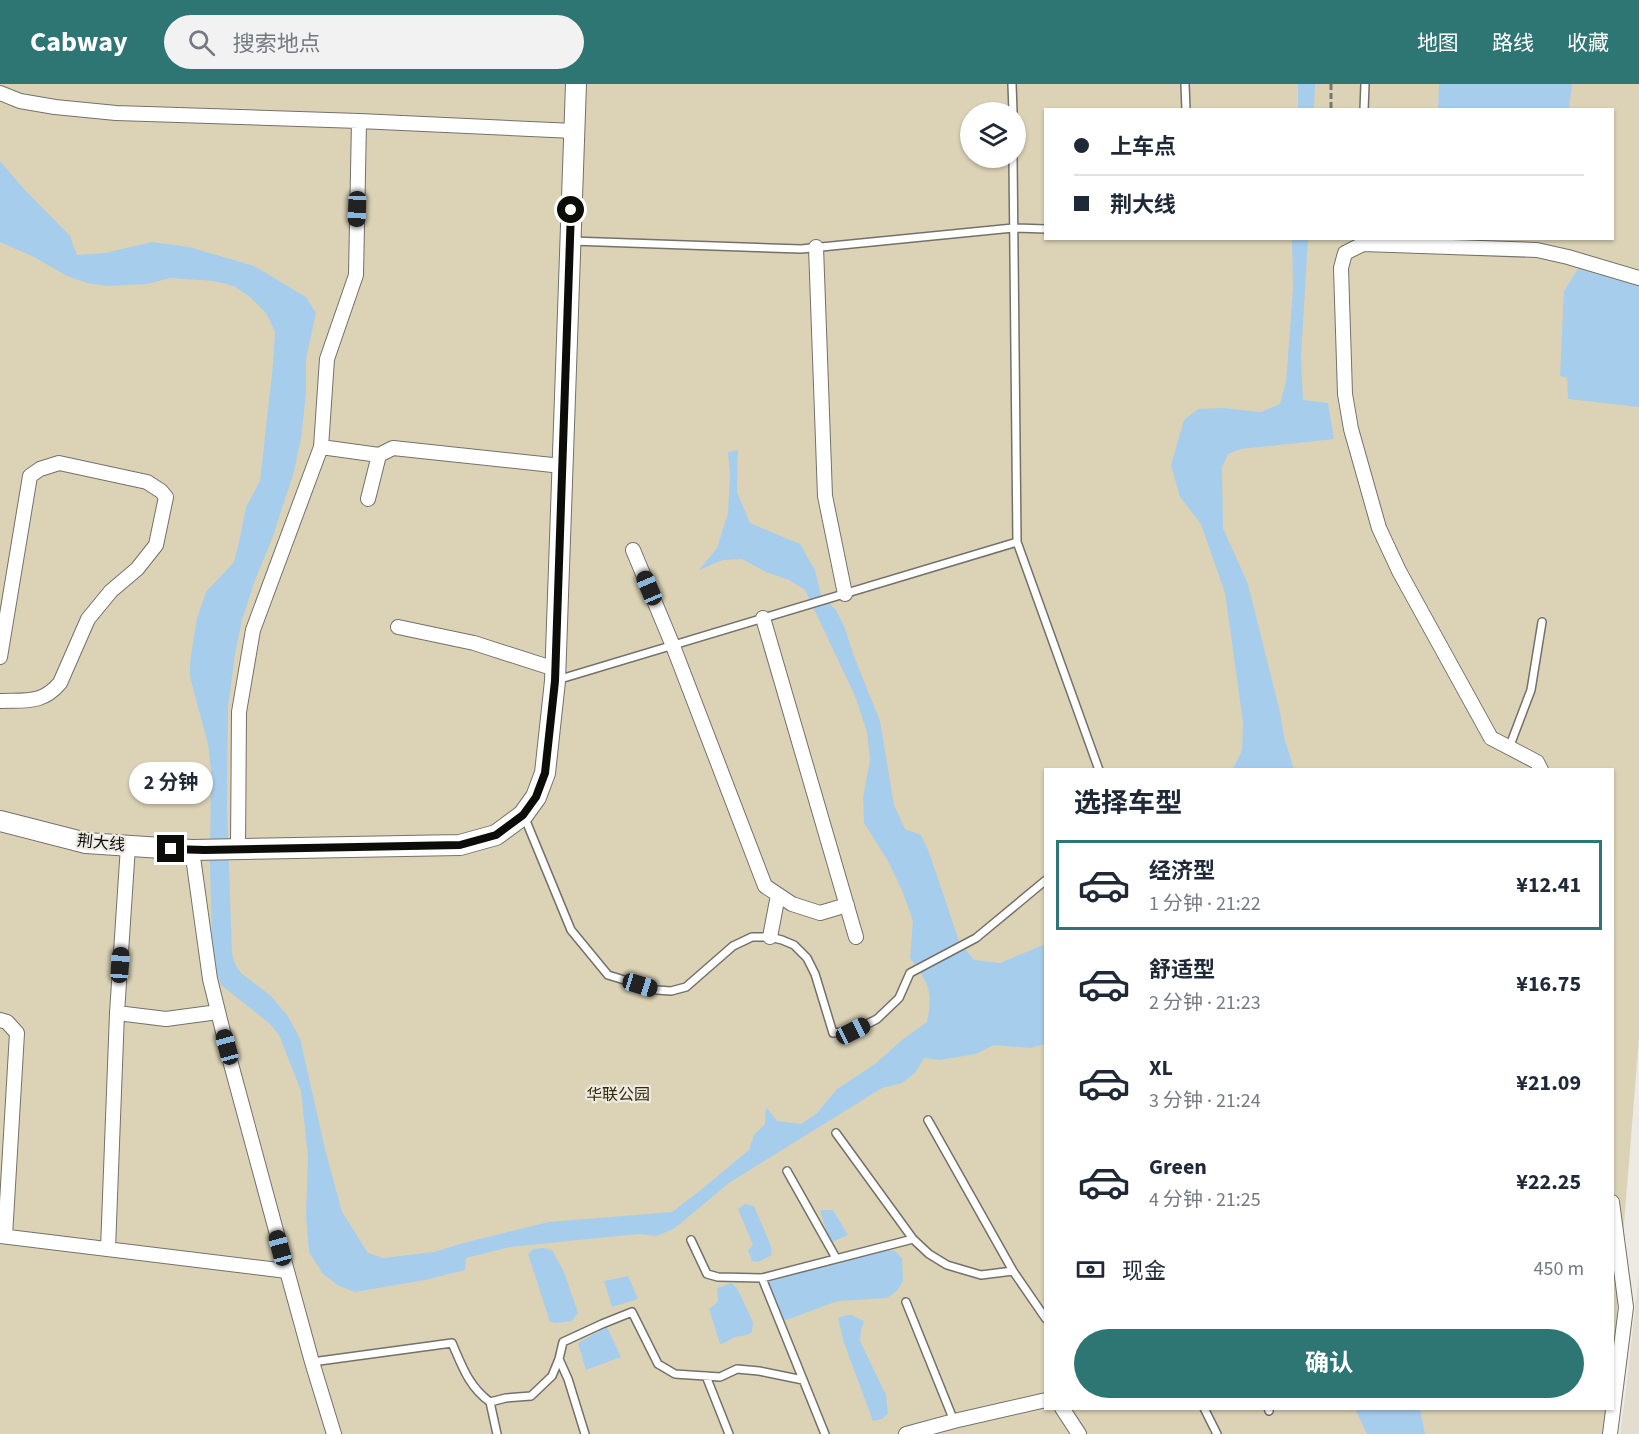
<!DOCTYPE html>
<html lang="zh">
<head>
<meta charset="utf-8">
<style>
  :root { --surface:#fff; --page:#f2f2f3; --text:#1f2937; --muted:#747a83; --line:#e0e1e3; --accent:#2d7674 }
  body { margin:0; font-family:"Source Sans 3","Noto Sans SC",sans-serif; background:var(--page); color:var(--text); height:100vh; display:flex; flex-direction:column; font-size:22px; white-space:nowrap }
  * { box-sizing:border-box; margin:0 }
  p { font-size:20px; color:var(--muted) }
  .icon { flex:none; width:33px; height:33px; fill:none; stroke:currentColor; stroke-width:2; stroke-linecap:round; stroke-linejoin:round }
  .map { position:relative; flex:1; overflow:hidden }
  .sheet { position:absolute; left:1044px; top:684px; width:570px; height:642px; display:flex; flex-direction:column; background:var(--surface); border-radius:0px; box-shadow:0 2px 4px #0004 }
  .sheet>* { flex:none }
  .guide { position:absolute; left:1044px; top:24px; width:570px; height:132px; border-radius:0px; box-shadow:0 2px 4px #0004; display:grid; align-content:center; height:132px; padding:0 30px; background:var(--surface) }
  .controls { position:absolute; left:960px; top:18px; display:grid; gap:12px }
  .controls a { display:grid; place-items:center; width:66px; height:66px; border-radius:50%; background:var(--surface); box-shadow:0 2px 4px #0004; font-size:30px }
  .end { position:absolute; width:27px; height:27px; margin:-14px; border:8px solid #0c0c09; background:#fff; box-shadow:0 0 0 3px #fff }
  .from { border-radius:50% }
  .bubble { position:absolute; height:42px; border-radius:21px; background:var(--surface); box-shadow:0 2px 4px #0004; font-size:20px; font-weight:700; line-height:42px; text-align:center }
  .car { position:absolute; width:18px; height:36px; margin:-18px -9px; border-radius:8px; box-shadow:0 0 4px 2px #0007; background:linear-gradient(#222 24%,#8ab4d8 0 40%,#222 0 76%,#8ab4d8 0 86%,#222 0) }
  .guide b { display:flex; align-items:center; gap:21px; height:57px; font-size:22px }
  .guide b+b { border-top:2px solid var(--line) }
  .guide i { width:15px; height:15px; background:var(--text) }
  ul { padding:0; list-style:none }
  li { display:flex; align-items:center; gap:18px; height:90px; margin:0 12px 9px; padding:0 18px; border:3px solid transparent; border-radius:0px }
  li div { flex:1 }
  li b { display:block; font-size:22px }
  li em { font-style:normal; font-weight:700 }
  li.on { border-color:var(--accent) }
  li>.icon { width:54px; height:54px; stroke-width:1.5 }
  h2 { padding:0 30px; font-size:27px; line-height:72px }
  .pay { display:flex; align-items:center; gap:15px; height:66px; padding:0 30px; font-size:22px }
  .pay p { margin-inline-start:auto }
  .cta { display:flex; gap:12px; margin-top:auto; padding:12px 30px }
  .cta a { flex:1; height:69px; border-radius:36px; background:var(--accent); color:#fff; font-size:24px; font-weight:700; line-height:69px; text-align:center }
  header { display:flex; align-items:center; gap:36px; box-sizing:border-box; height:84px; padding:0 30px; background:var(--accent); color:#fff }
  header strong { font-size:28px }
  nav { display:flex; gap:33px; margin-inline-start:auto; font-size:21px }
  .search { width:420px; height:54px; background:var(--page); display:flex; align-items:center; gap:15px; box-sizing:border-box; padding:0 21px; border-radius:33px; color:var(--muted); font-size:22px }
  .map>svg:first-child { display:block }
  .built { fill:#e2ddce }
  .green { fill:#dcd3b7; fill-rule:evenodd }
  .water { fill:#a7cdec }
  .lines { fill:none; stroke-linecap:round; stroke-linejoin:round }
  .lane-casing { stroke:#73716a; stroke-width:10 }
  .street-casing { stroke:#73716a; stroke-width:16 }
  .secondary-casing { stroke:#73716a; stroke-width:22 }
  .path { stroke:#777671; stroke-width:3; stroke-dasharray:6 3; stroke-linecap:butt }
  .lane { stroke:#fff; stroke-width:7 }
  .street { stroke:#fff; stroke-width:14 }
  .secondary { stroke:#fff; stroke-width:20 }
  .route { stroke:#0c0c09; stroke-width:8 }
  .labels { text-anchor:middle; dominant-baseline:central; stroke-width:4.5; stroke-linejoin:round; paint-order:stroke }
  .street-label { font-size:16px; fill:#0c0c09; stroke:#eceae2 }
  .park-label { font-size:16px; fill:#342a05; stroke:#eceae2 }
</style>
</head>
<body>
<header>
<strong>Cabway</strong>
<div class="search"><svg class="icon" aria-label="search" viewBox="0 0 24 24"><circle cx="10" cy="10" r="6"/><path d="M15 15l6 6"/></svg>搜索地点</div>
<nav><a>地图</a><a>路线</a><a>收藏</a></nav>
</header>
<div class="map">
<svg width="1639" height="1350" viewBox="0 0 1639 1350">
  <rect width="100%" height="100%" fill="#eceae2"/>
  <path class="built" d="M1639,1190V1350H1620L1627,1298Z"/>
  <path class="green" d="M0,0H1639V954L1613,1276L1612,686H1046V1324L1608,1325L1606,1350H0ZM1046,26H1612V154H1046ZM970,28H1016V74H970Z"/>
  <path class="water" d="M1298,0H1315L1314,25H1298Z
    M1439,0H1572L1569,25H1438Z
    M0,77L23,104L70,152L77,171L105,169L152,158L189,163L254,182L306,213L316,229L306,275V310L301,355L293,391L272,455L255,496L242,536L235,570L228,623L227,724L232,869L235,880L241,889L271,912L287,931L300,954L325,1065L342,1128L368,1169L383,1174L434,1168L463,1159L549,1138L672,1128L697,1109L749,1066L754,1051L765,1040L766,1023L777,1037L801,1040L817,1029L837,1005L875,980L902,956L927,938C933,906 929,900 910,874L913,837L903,809L888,777L864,739L863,714L870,676L867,648L855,612L805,506L789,496L766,488L742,475L723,476L699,486L717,464L728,429L730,391L728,368L738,366L737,408L750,439L800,460L815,486L821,511L836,526L844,542L855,575L880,637L894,721L905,745L921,751L929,768L959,857L974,876L1000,879L1045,860V960L1031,964L994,961L976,970L940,976L924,974L915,989L902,999L882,1004L729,1099L675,1144L657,1152L638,1150L510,1163L466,1174L465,1186L425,1196L355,1208L339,1202L323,1190L309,1168L306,1132L308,1073L301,1007L279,951L270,940L221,901L216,886L212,854L210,784L211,685L208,660L190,593V578L197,534L206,508L234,478L240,454L246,423L260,397L273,280L275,248L266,229L250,213L234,202L213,197L170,194L147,200L108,202L87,199L67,192L34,173L0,158Z
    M1292,155H1308L1301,273L1303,316L1328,319L1334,355L1241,365L1228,370L1222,384L1223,444L1248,500L1280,628L1284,653L1294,685H1233L1242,666L1243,638L1225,509L1201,440L1180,413L1171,381L1184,336L1198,325L1223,324L1261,328L1280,320L1286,298L1293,205Z
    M1578,185L1639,202V323L1568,315L1567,294L1560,292L1564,207Z
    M745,1120L754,1122L771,1162L772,1171L758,1178L752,1177L748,1166L753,1161L738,1125Z
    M820,1126H833L848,1151L830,1159Z
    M543,1164L552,1166L564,1188L578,1229L572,1237L557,1239L550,1238L528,1170L533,1165Z
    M886,1166L895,1167L902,1174L903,1197L897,1207L887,1214L838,1217L786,1236L780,1233L766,1195Z
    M628,1192L638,1215L612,1223L604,1197Z
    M732,1199L738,1206L753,1238L752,1248C744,1254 741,1250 733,1254C728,1256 726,1259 720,1260L709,1225L718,1218L717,1204Z
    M851,1231L864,1237L861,1246L860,1257L886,1311L888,1330L882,1335L873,1337L844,1259L838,1234L843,1232Z
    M607,1243L621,1273L586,1286L578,1259Z
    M1355,1325H1420L1425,1350H1367Z"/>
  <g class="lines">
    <defs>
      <path id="lane" d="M1012,0L1013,28
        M1185,0L1186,26
        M1364,26L1365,0
        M1013,74L1017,458L1099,686
        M572,157L801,165L1013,144L1046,145
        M557,596L1017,458
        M1509,664L1531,606L1542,538
        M524,732L571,846L608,891L657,906L671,907L686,903L733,862L752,853H770L782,856L794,861L807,874L815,890L833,949L853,947L877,935L899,914L910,889L976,854L1046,796
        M928,1036L1013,1187L1046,1235
        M836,1049L913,1155L929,1170L947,1181L981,1191L1013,1187
        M787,1087L836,1174
        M691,1156L707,1190L718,1193L762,1194L913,1155
        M762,1194L825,1350
        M906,1218L954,1337
        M559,1275L568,1295L585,1350
        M312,1278L452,1259C462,1282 469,1303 490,1318L497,1350
        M706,1292L729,1350
        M490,1318L506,1314L531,1312L552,1292L559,1275L563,1258L602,1240L632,1228L658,1280L675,1290L720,1293L737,1285L759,1287L803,1296
        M1204,1324L1217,1350
        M1268,1324L1269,1327"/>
      <path id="street" d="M0,9L20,17L55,23L116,29L359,37L574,47
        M816,163L825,412L845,510
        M321,363L379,371L393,364L562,382
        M368,415L379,371
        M633,466L673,562L765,802L792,820L820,829L847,821
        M763,534L856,853
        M398,543L474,559L555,585
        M0,573L30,392L40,385L59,379L147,398L161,407L166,413L156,461L137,485L111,507L88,535L60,599C42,620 27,616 0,617
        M1541,686L1537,678L1491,654L1399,487L1379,444L1351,345L1345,310L1341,184L1345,169L1363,160L1537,166L1568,173L1639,194
        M238,765L239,628L253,546L321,363L327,275L356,191L359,37
        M192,766L210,895L231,980L287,1187L312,1278L334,1350
        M770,853L778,811
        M117,929L166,935L218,928
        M0,936L7,938L17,949L5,1152
        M0,1152L287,1187
        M108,1165L117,929L128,762
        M1062,1324L1079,1350
        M906,1350L954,1337L1046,1316
        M1610,1350L1626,1223L1612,1118"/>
      <path id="secondary" d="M0,737L86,759L192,766L460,761L496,751L523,731L536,713L545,689L555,597L576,0"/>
    </defs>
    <use href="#lane" class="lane-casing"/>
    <use href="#street" class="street-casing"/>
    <use href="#secondary" class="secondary-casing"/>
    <path class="path" d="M1331,0V26"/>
    <use href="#lane" class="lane"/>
    <use href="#street" class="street"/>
    <use href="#secondary" class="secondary"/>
  </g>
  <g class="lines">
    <path class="route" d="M171,765L205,766L460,761L496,751L523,731L536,713L545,689L555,597L571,126"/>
  </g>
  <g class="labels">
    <g class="street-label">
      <text transform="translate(101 759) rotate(6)">荆大线</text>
    </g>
    <g class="park-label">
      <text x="618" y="1011">华联公园</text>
    </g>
  </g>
</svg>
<div class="controls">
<a><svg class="icon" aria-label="layers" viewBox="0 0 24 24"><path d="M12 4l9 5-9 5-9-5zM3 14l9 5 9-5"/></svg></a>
</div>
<i class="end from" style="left:571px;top:126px"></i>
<i class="end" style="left:171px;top:765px"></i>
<div class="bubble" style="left:129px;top:678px;width:84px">2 分钟</div>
<i class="car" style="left:357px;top:125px;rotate:182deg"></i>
<i class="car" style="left:649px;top:504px;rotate:337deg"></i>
<i class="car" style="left:120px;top:881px;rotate:4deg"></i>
<i class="car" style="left:640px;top:901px;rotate:107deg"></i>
<i class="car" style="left:853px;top:947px;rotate:63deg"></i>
<i class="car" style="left:227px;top:963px;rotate:345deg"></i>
<i class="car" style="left:280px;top:1164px;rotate:345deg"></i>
<div class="guide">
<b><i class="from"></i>上车点</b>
<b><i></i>荆大线</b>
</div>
<section class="sheet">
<h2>选择车型</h2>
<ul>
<li class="on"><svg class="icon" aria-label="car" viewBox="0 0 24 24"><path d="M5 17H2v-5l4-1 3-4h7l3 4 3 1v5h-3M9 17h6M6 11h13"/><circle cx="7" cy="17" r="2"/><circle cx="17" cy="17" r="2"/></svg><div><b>经济型</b><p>1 分钟 · 21:22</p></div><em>¥12.41</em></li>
<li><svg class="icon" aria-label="car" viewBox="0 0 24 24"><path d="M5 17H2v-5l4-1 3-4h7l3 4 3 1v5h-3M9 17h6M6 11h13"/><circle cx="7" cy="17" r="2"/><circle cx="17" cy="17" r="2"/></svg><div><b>舒适型</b><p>2 分钟 · 21:23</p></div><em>¥16.75</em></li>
<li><svg class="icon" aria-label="car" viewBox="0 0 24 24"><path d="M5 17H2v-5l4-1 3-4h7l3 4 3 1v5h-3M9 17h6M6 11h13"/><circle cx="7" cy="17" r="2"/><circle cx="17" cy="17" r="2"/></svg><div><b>XL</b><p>3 分钟 · 21:24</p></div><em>¥21.09</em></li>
<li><svg class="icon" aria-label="car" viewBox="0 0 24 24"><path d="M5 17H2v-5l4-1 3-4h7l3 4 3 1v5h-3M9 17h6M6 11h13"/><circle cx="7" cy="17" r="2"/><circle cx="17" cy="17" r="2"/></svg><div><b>Green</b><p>4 分钟 · 21:25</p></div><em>¥22.25</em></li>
</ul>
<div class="pay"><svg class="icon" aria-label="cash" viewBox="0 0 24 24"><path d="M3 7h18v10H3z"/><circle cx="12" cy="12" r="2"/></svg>现金<p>450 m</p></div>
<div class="cta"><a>确认</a></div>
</section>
</div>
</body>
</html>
